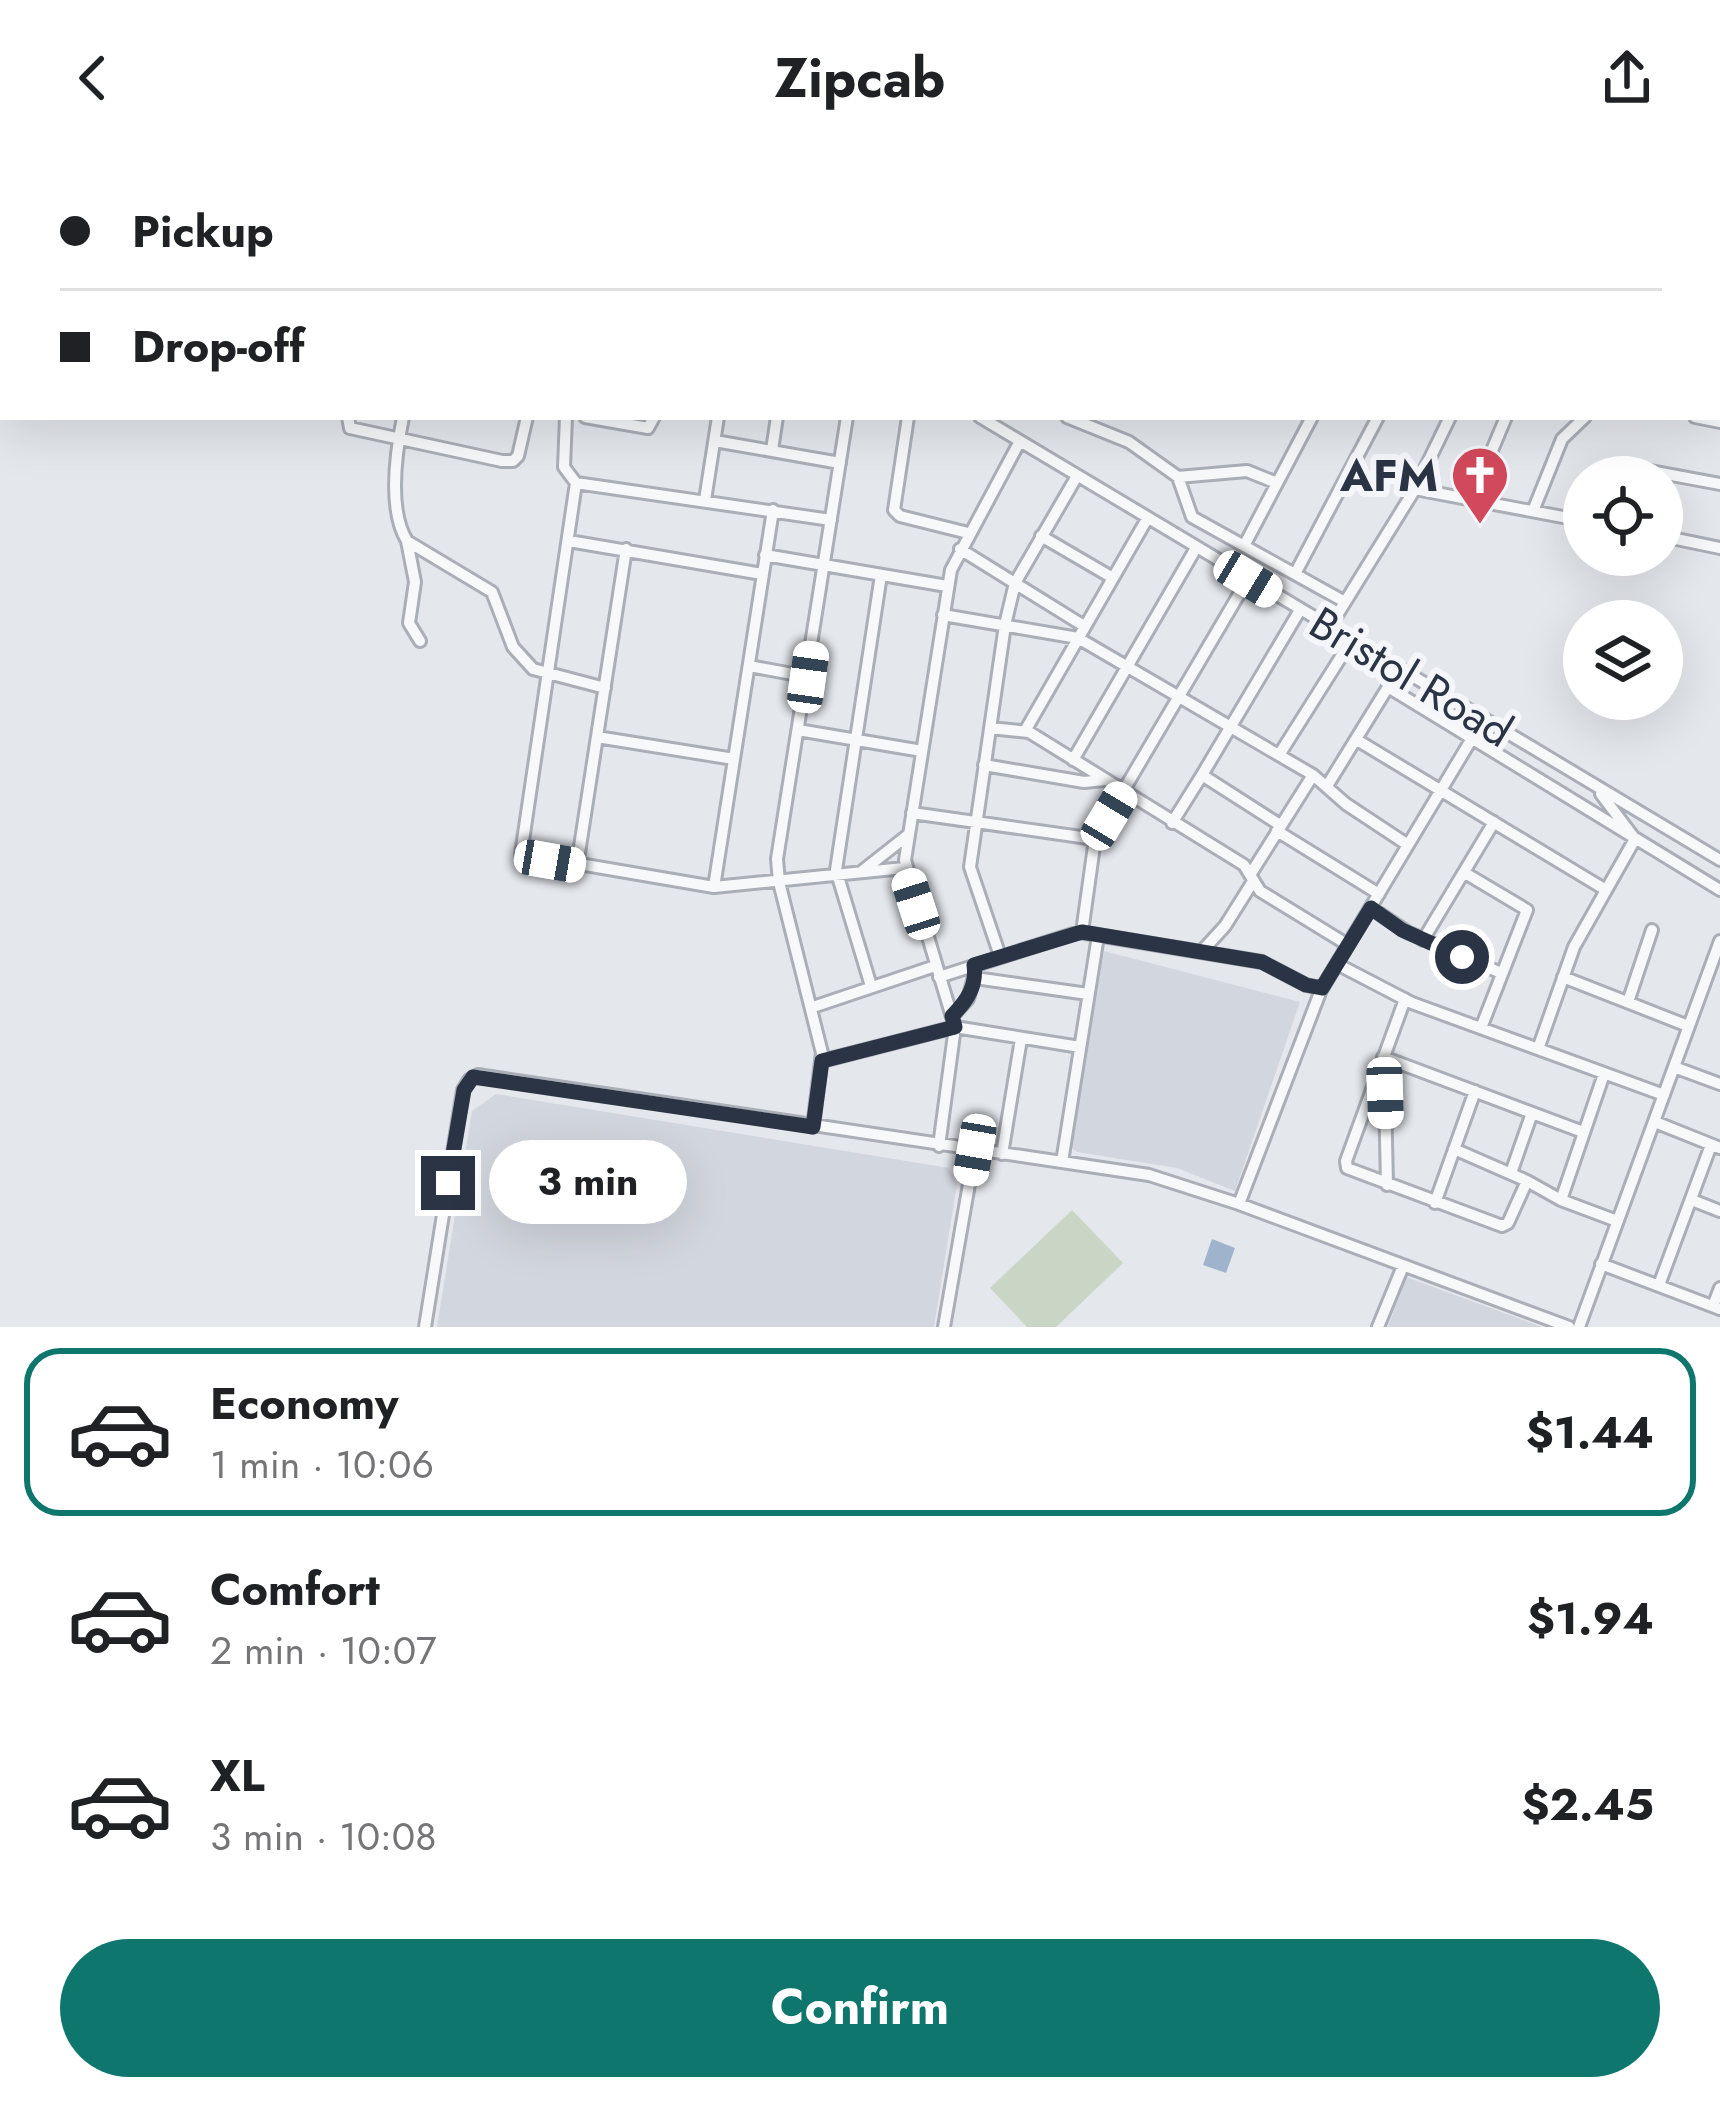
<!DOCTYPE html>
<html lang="en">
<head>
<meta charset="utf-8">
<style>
  :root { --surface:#fff; --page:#f2f2f2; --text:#202124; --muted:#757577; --line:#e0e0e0; --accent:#0f766e }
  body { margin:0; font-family:Jost,sans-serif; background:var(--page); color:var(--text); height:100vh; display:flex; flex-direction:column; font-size:45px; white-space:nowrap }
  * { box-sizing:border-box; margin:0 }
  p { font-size:39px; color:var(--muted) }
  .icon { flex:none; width:66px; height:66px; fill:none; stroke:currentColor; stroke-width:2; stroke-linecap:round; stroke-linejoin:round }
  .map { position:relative; height:1171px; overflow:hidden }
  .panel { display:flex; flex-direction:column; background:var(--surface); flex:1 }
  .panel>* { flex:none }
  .guide { position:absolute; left:0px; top:0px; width:1722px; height:264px; box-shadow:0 12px 48px #0002; display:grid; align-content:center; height:264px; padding:0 60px; background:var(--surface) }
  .buttons { position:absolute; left:1563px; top:300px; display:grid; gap:24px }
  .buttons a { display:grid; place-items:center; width:120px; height:120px; border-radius:50%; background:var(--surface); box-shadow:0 12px 48px #0002; font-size:60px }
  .end { position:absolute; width:54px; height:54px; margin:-27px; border:15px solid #2b3445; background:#fff; box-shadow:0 0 0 6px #fff }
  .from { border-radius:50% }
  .bubble { position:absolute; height:84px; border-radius:42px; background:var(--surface); box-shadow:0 12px 48px #0002; font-size:39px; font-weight:700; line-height:84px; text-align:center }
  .car { position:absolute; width:36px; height:72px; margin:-36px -18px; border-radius:15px; box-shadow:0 0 9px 3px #0007; background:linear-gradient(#fff 24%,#345 0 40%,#fff 0 76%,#345 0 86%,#fff 0) }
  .guide b { display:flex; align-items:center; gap:42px; height:114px; font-size:45px }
  .guide b+b { border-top:3px solid var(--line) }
  .guide i { width:30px; height:30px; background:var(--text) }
  ul { padding:21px 0 0; list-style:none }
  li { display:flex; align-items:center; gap:36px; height:168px; margin:0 24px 18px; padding:0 36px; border:6px solid transparent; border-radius:36px }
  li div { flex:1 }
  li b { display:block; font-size:45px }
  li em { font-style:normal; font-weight:700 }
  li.current { border-color:var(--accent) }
  li>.icon { width:108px; height:108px; stroke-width:1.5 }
  .cta { display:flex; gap:24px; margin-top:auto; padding:24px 60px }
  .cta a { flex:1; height:138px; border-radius:72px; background:var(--accent); color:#fff; font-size:48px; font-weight:700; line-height:138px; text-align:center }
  header { display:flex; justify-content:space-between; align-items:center; height:156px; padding:0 60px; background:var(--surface); font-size:54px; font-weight:700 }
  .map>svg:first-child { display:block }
  .built { fill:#d2d6de }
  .green { fill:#c9d6c5 }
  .water { fill:#9fb4cc }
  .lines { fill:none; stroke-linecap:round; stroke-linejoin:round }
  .minor-casing { stroke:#a9aeb7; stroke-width:16 }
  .minor { stroke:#f7f8fa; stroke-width:10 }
  .route { stroke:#2b3445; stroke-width:15 }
  .labels { text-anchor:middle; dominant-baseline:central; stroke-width:12; stroke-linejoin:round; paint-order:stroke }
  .poi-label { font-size:45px; font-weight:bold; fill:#2b3445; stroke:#f4f6f9; text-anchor:end }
  .street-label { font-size:45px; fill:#2b3445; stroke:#f4f6f9 }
</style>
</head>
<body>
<header><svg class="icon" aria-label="back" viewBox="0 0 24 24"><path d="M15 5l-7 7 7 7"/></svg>Zipcab<svg class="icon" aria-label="share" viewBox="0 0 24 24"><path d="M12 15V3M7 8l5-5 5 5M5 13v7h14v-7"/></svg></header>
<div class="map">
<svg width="1720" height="1171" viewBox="0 0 1720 1171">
  <rect width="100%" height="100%" fill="#e4e7ec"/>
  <path class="built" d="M1104,795L1300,846L1235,1035L1177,1012L1077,996L1070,990Z
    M496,938L949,1012L957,1028L934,1171H437L472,955Z
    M1406,1121L1542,1171H1388Z"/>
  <path class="green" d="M1072,1054L1123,1107L1056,1171H1027L990,1132Z"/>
  <path class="water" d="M1212,1083L1235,1092L1226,1117L1203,1109Z"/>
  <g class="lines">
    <defs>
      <path id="minor" d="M362,0L366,3
        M397,0L401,3
        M416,0L421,3
        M657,0L658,3
        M1234,0L1243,3
        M1420,0H1428
        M497,3L499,0
        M714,3L715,0
        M786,3L787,0
        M852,3L854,0
        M920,3L921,0
        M984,3L986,0
        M1025,3L1027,0
        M1077,3L1079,0
        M1149,3L1152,0
        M1300,3L1301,0
        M1495,3L1496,0
        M1557,3L1558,0
        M1598,3L1599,0
        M1663,3L1664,0
        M1719,16L1720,13
        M1719,55L1720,58
        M1719,121L1720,120
        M1719,187H1720
        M348,261L350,272L502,305H513L518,300L527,261
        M403,261C396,296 388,354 407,385L492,436L513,491L533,513L605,532
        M566,261L564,311L576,327L831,364
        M585,261L648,272L654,261
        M908,261L894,354L900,360L968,377
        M980,261L1720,704
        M1067,261L1129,286L1178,321L1247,315L1277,327
        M1695,261L1720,266
        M715,285L840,307
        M772,294L777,261
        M1178,321L1192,361L1345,446
        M1609,321L1618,309L1720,328
        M576,327L521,698L714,731L904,712
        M1415,333L1584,365
        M1472,342L1506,261
        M705,344L718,261
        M1533,355L1562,283L1585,261
        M1041,380L1113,422
        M1662,380L1720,392
        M407,385L415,426L409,467L420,485
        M569,385L762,418
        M1245,388L1312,261
        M960,393L1084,470
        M765,399L947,430
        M1296,416L1378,261
        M943,459L1078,482L1313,619L1346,648L1408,689
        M1329,472L1415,333L1450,261
        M749,510L809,521
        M1388,531L1720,734
        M990,572L1029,576L1244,709L1260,735L1348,789
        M798,574L922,595
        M1025,575L1147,363
        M597,581L734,603
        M1357,584L1606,734
        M1279,599L1351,485
        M1073,604L1196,392
        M984,609L1084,626L1104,624
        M1202,619L1300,454
        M1327,630L1388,531L1394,510
        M912,657L1095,683
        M1172,667L1202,619L1280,669
        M1277,675L1379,738
        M577,710L626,393
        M861,716L908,679
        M1465,717L1527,754L1481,872
        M1250,719L1313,619
        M714,731L773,354
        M1371,752L1407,776L1501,817
        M1082,776L1095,683L1248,423
        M1423,784L1494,666
        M1203,794L1225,770L1252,727
        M1000,800L970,711L1005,469L1015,427L1077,320
        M1337,808L1412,847L1664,939
        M939,821L1079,776L1262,806L1306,829L1322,832
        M1563,821L1688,870
        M975,822L1088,838
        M871,830L836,714L881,419
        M1405,843L1346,1005L1347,1012L1502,1070L1508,1067L1527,1025L1561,1044L1617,1065
        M1628,846L1652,774
        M813,851L935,810
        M952,860L968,843L975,817
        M1538,893L1574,791L1635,683L1601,638
        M1383,901L1583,976
        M822,905L955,871L1080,891
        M1674,911L1720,928
        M1377,918L1385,937L1387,1029
        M1655,966L1720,992
        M813,971L822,897L779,726L777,703L847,261
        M939,990L955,871L905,704L951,414L1020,285
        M1454,993L1527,1025
        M1002,998L1021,883
        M1062,1006L1098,780
        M1511,1017L1532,957
        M1561,1044L1604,918
        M1692,1044L1720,1055
        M1435,1047L1475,935
        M1239,1048L1321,834L1483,564
        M1601,1108L1720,1153
        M1659,1129L1711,989
        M1713,1150L1720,1132
        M425,1171L463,934L469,924L478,919L1149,1019L1239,1048L1569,1171
        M944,1171L975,994
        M1378,1171L1403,1110
        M1579,1171L1720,785"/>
    </defs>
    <use href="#minor" class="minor-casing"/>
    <use href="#minor" class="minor"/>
  </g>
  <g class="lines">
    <path class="route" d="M448,1027L464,934L473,921L813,971L822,905L955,871L952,860C967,845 977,830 974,809L1082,776L1262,806L1306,829L1322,832L1371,752L1402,774L1462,801"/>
  </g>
  <defs>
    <symbol id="church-pin" viewBox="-11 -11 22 30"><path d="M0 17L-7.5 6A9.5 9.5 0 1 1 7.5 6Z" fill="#d1495b" stroke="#f4f6f9"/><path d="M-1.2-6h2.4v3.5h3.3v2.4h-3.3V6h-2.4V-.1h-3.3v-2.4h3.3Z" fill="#fff"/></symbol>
  </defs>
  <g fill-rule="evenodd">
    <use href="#church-pin" x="1447" y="286" width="66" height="90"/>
  </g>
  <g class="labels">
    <g class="poi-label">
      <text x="1438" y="319">AFM</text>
    </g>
    <g class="street-label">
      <text transform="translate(1411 521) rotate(31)">Bristol Road</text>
    </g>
  </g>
</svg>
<div class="buttons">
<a><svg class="icon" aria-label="locate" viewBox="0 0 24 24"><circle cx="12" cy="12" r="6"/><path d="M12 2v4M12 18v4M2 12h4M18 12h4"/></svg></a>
<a><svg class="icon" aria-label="layers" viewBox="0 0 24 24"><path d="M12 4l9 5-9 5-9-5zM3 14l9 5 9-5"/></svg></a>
</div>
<i class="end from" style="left:1462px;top:801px"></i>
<i class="end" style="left:448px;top:1027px"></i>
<div class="bubble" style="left:489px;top:984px;width:198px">3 min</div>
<i class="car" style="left:1248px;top:423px;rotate:121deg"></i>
<i class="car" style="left:808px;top:521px;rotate:8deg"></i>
<i class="car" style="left:1109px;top:660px;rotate:31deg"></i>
<i class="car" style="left:550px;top:705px;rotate:100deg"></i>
<i class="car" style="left:916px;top:748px;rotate:342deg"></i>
<i class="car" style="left:1385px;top:937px;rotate:178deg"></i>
<i class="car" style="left:975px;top:994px;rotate:190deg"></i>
<div class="guide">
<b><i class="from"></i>Pickup</b>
<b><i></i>Drop-off</b>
</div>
</div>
<section class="panel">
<ul>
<li class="current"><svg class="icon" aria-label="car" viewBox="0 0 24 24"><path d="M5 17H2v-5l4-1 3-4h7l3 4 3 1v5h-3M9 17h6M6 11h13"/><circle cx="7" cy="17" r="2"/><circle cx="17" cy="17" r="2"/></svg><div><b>Economy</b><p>1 min · 10:06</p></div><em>$1.44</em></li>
<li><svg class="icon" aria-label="car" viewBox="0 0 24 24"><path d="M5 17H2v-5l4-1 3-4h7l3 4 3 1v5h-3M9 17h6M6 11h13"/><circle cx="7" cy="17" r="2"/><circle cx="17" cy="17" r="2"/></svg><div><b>Comfort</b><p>2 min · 10:07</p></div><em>$1.94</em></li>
<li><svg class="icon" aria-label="car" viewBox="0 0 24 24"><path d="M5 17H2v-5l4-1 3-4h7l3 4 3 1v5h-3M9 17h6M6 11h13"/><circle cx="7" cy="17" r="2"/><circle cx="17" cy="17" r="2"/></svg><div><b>XL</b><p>3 min · 10:08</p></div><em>$2.45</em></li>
</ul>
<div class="cta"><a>Confirm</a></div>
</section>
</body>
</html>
